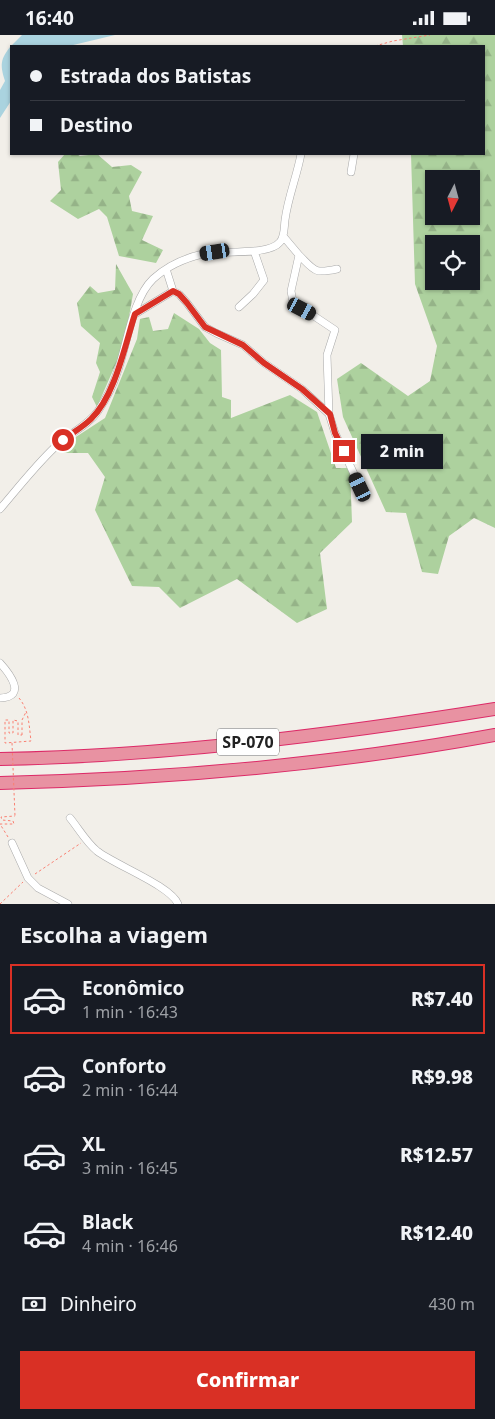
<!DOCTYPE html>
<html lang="pt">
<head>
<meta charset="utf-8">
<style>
  :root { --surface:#171b24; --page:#20242c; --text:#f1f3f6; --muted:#9ea1a6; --line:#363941; --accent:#d93025 }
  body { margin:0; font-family:"Noto Sans",sans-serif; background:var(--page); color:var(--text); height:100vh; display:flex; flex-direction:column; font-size:19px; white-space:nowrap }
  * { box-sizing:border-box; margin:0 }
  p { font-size:16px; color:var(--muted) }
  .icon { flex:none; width:28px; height:28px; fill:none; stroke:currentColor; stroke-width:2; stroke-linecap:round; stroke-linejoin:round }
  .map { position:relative; height:869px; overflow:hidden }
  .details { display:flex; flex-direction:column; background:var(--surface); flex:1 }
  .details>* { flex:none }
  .top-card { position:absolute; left:10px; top:10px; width:475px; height:110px; border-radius:0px; box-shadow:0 1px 4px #0004; display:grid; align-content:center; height:110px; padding:0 20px; background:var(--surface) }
  .needle { width:32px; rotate:186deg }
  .fabs { position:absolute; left:425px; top:135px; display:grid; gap:10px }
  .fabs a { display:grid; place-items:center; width:55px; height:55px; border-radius:0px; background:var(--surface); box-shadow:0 1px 4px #0004; font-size:25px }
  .end { position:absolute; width:22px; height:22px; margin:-11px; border:6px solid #d93025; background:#fff; box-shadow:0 0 0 2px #fff }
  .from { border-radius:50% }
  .bubble { position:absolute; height:35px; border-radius:0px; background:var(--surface); box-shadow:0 1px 4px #0004; font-size:16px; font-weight:800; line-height:35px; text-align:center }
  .car { position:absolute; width:15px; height:30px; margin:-15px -8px; border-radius:6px; box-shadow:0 0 4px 1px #0007; background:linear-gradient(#222 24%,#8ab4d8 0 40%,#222 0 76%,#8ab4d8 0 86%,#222 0) }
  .top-card b { display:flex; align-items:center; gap:18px; height:48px; font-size:19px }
  .top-card b+b { border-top:1px solid var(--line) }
  .top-card i { width:12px; height:12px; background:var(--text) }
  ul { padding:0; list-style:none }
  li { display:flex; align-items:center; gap:15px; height:70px; margin:0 10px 8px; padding:0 10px; border:2px solid transparent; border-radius:0px }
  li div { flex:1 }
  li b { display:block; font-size:19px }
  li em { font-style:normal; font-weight:800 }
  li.on { border-color:var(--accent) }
  li>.icon { width:45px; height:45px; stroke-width:1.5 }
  h2 { padding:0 20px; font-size:22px; line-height:60px }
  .pay { display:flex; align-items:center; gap:12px; height:55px; padding:0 20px; font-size:19px }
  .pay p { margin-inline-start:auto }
  .primary-button { display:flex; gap:10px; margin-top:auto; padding:10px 20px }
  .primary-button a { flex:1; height:58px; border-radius:0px; background:var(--accent); color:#fff; font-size:20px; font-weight:800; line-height:58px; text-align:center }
  .status { display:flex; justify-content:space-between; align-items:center; height:35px; padding:0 25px; background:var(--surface); direction:ltr }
  .status svg { height:14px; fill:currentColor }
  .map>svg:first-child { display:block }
  .forest { fill:url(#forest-firs); fill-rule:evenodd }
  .water { fill:#aad3df }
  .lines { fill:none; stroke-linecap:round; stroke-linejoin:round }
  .minor-casing { stroke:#a9a9a9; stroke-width:8 }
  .motorway-casing { stroke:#dc2a67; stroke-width:14 }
  .path { stroke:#fa8072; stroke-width:1; stroke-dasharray:2.5 2.5; stroke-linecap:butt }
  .minor { stroke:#fff; stroke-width:7 }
  .motorway { stroke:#e892a2; stroke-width:12 }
  .path-bridge { stroke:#fa8072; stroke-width:1; stroke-dasharray:2.5 2.5; stroke-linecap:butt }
  .route { stroke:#d93025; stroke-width:6 }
  .labels { text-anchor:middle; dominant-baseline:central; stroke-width:4; stroke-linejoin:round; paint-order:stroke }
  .shield { fill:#fff; stroke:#646464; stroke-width:1 }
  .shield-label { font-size:16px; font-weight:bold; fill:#222 }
</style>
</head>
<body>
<div class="status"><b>16:40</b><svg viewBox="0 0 49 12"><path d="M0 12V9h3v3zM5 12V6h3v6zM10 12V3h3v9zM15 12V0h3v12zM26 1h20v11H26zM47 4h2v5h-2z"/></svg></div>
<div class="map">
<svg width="495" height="869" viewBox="0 0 495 869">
  <defs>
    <pattern id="forest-firs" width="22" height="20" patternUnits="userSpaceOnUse" patternTransform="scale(1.25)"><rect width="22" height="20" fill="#add19e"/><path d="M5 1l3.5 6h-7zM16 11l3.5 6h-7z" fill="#95b388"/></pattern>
  </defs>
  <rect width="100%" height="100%" fill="#f2efe9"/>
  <path class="forest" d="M402,0H495V493L474,483L449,501L438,539L422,537L406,478L386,477L343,382L337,344L361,328L408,361L430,346L437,311L415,249L411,119H484V11H403ZM434,144H471V181H434ZM434,209H471V246H434Z
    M65,119H77L80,121L97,119L112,132L131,130L142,137L129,161L132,176L153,181L142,205L163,215L156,228L119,221L107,182L99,174L78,184L50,166L61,155L58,127Z
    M116,229L133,259L124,310L97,372L92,362L100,337L96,328L100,308L81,291L77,268L90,251L98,258L115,255Z
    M174,278L199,294L210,308L221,315L222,362L231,365V383L290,360L317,377L336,433H350L352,487L320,518L327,574L297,588L237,544L180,573L159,552L132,551L95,475L105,442L88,418H63L62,411L105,383L137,304L140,284L149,282L153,296L168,294Z"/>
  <path class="water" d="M22,0H115L69,11H11Z
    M11,11V66L0,83V55L5,46C0,30 0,24 11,11Z"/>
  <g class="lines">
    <defs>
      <path id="minor" d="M351,137L354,119
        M283,201L299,220L291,256L293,267L335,295L327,320L329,379L335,398L360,452
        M299,220C315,236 314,239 337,234
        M166,234L173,256L179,259L187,268L205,292L216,298L243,310L264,328L302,354L329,379
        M239,272L253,259L264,245L254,216
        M135,279L173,256
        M0,474C18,453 35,431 55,412C68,399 88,391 98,376C106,364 113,351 117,338C127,311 132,264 153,244C167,231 185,223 203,219C222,215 269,221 280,207C285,201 284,192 285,185C288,162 297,141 301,119
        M0,628C9,638 28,662 0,663
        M70,783C79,794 86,807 97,816C115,830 171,851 178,869
        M12,808L28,843L38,853L68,869"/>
      <path id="motorway" d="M0,724C166,721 332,700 495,674
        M0,748C166,744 332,730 495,700"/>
    </defs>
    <use href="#minor" class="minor-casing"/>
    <use href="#motorway" class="motorway-casing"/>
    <path class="path" d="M375,11L393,6L430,0
      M19,663C29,675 29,690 31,706L5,708V685H9V698H13V685L18,686V700H22
      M22,700V685L26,677
      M8,802L0,789H14L13,786L2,785L1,782L15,781
      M35,839L81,808
      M0,869L23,847"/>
    <use href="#minor" class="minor"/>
    <use href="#motorway" class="motorway"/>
    <path class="path-bridge" d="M12,708L15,781"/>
  </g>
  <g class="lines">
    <path class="route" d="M63,405C72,398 83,392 91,384C115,361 125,310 135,279L173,256L179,259L187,268L205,292L243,310L264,328L302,354L330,379L335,398L344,416"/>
  </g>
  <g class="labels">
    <rect class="shield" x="217" y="693.5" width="62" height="27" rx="4"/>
    <g class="shield-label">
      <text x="248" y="707">SP-070</text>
    </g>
  </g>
</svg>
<div class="fabs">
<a><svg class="needle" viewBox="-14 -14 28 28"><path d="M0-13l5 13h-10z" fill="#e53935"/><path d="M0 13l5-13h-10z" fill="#9ea1a6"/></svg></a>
<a><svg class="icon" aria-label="locate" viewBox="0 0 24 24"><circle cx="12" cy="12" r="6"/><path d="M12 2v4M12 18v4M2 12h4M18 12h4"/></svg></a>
</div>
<i class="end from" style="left:63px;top:405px"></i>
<i class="end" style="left:344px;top:416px"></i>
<div class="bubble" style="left:361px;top:399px;width:82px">2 min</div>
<i class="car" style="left:215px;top:217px;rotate:261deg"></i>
<i class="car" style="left:302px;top:274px;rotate:118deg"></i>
<i class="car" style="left:360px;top:452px;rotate:335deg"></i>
<div class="top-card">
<b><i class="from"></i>Estrada dos Batistas</b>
<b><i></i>Destino</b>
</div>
</div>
<section class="details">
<h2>Escolha a viagem</h2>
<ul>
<li class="on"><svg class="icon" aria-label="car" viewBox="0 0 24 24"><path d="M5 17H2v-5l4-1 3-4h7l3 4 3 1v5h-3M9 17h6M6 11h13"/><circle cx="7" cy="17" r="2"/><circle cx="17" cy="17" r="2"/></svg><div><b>Econômico</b><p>1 min · 16:43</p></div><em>R$7.40</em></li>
<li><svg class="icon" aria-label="car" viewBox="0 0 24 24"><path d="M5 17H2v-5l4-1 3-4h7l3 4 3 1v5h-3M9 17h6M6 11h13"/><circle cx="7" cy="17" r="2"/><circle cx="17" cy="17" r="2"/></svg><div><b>Conforto</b><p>2 min · 16:44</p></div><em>R$9.98</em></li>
<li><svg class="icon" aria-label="car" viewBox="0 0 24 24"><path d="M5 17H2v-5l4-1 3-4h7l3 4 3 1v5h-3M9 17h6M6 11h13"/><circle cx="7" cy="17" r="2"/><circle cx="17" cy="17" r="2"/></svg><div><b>XL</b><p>3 min · 16:45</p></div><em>R$12.57</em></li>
<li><svg class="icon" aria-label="car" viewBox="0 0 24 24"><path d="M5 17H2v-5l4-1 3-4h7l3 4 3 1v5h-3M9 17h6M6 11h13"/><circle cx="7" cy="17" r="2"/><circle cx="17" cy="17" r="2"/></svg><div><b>Black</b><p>4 min · 16:46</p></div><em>R$12.40</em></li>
</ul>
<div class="pay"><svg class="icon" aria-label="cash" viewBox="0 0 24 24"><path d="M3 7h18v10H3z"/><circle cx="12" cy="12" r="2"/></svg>Dinheiro<p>430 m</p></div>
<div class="primary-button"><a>Confirmar</a></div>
</section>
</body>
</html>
